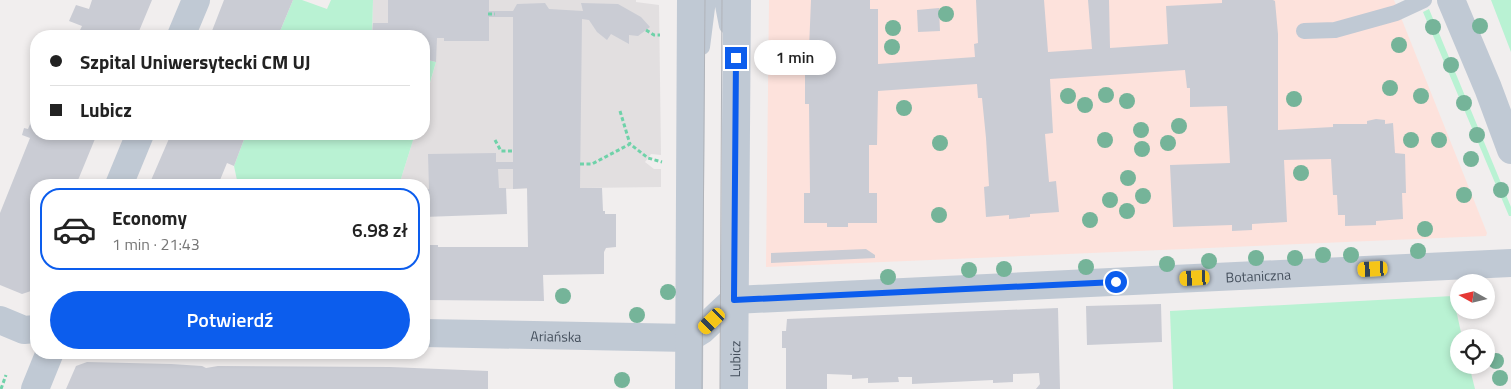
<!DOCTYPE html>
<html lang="pl">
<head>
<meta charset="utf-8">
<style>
  :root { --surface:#fff; --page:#f2f2f2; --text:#222; --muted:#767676; --line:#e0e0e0; --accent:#0c5ded }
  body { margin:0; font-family:"Titillium Web",sans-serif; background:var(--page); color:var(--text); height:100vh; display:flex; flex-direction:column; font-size:19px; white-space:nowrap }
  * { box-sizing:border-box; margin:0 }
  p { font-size:16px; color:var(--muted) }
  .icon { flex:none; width:28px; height:28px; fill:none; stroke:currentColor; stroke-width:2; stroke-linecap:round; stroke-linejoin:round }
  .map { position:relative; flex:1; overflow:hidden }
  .details { position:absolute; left:30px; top:179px; width:400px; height:180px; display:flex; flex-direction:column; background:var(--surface); border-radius:20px; box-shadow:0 2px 8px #0003 }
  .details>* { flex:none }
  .banner { position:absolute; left:30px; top:30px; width:400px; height:110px; border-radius:20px; box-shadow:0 2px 8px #0003; display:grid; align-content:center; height:110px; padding:0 20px; background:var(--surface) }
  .needle { width:32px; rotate:278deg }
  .fabs { position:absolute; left:1450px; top:274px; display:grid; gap:10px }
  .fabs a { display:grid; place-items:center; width:45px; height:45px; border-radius:50%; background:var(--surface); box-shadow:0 2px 8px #0003; font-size:25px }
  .end { position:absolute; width:22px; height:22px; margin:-11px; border:6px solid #0c5ded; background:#fff; box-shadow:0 0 0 2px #fff }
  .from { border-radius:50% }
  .bubble { position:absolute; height:35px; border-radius:18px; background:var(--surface); box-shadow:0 2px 8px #0003; font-size:16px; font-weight:600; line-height:35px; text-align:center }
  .car { position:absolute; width:15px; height:30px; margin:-15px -8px; border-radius:6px; box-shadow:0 0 4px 1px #0007; background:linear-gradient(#f5c518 24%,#345 0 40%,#f5c518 0 76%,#345 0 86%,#f5c518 0) }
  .banner b { display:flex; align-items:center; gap:18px; height:48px; font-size:19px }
  .banner b+b { border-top:1px solid var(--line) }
  .banner i { width:12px; height:12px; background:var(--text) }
  ul { padding:9px 0 0; list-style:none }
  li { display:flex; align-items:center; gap:15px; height:82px; margin:0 10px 8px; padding:0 10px; border:2px solid transparent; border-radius:20px }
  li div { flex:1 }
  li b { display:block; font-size:19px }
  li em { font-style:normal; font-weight:600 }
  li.current { border-color:var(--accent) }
  li>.icon { width:45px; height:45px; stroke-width:1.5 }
  .button { display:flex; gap:10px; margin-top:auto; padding:10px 20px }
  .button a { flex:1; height:58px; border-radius:30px; background:var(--accent); color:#fff; font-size:20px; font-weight:600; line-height:58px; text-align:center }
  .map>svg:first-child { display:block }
  .education { fill:#e2dfe0 }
  .medical { fill:#fde2dc }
  .green { fill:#b9f2d3 }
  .building { fill:#caccd4 }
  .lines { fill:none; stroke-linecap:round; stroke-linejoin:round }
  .path { stroke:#6fd2a9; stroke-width:3; stroke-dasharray:4 2.5; stroke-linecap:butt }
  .service { stroke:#c0c9d4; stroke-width:16 }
  .minor { stroke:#c0c9d4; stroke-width:28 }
  .tertiary { stroke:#c0c9d4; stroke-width:28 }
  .tram { stroke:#b0b3b9; stroke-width:1 }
  .tree { fill:#75b499 }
  .route { stroke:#0c5ded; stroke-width:6 }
  .labels { text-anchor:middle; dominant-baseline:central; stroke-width:4.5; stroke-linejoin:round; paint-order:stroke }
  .street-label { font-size:14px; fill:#45505d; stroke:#fff }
</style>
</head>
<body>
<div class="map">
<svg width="1511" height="389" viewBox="0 0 1511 389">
  <rect width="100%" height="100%" fill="#f1eeee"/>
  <path class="education" d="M373,0H636V2L659,5L661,155L651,154L645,162L654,169H661V187L424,190V185H399L415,134H424V105L436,62L424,59V36H372Z"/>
  <path class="medical" d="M769,0H1394L1487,233L1486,236L766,267Z"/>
  <path class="green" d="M293,0H302L327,9L331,0H373L372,36H278Z
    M1491,0H1511V52Z
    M1429,9L1511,207V216H1509L1423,12Z
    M424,59L436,62L424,103Z
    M246,134H415L399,185H238L234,166Z
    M1453,296L1462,337L1459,338V365H1469L1475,389H1173L1170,311Z"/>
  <path class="building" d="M92,0H152L137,36H77L82,26L69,21L76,5L89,9Z
    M224,0H293L278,36H210Z
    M388,0H489V11H513L517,4L545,3L549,9L583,11L581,3L618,4L641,17L650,27L638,36L629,35V44L611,34L607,40L597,32L589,20L582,19L580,188H602L603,211H605V214H616V247L606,248L604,252V274L543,275L544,301L424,300V245H438V247H528L527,188L513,189V169H498L499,188H506L507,214L424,217V190L429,189L428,154L496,153V162H513V17H489V41H444V38H437L436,62L424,59V36H372L373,23H388Z
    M811,0H870V9H878V64L975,57L974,44L978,43L976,0H1044L1048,52L1092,49L1088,0H1109L1110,48L1168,44L1166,6L1222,3V0H1273L1275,1L1278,34V130L1333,127V124H1367V121L1376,119L1385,120V124L1393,123L1395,153L1405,154L1406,193H1402L1403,219L1376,221V225L1345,226V215H1338L1337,195H1333L1331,159L1284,160L1287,222L1252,224V230L1232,231V225L1173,227L1170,165L1230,163L1227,106L1190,107V88H1187L1185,70L1050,79L1053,133L1045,134L1049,182L1056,181L1059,212L1030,214V217L1009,219V215L986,217L984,187L989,186L986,138L982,98H978L977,84L878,91L877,145H869V193H877V223H848V227H827V223H804V193H810L809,104H805V49H809Z
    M939,8L940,31L918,32L917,10Z
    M36,110V134H97L76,185H36V283L34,290L22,294L0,285V213L30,138L22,135L24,128L28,129Z
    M171,134H246L234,166L227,163L218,185H149Z
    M866,249L875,255V258L771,263V253Z
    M1161,304L1162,342L1087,345L1086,306Z
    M1058,308L1060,389H1036L1040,384L1039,373L1013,374V382L993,383V380L912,384V377H898L899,382L868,383V378L852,379V375L827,374V389H786V348H782V331H786L787,319Z
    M87,362L171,364L202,366L206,368L218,366L390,367L488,371V389H66L76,366Z"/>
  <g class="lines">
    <path class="path" d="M488,14H495
      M646,30L654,35H660
      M620,111L630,144
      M495,140L501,151H513
      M580,164H592L630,144L648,158L662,162
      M1,389L6,375"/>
    <path class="service" d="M722,0L727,26
      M1304,31L1335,30L1396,13L1424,0
      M702,47L708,0"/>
    <g class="minor">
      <path d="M1451,0L1488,88L1511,150"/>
      <path d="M181,36L196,0"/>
      <path d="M119,185L140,134"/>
      <path d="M0,320L24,330L36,329"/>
      <path id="s1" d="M424,333L689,338L702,330L734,300L1511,263"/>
      <path d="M35,389L50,352"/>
    </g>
    <g class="tertiary">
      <path d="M689,389L691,0"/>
      <path id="s2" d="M734,389L737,0"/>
    </g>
    <path class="tram" d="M702,389L705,0
      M720,389L722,0"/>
  </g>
  <g class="tree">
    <circle cx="946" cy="14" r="8"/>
    <circle cx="1480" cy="26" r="8"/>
    <circle cx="1433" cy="27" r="8"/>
    <circle cx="893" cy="28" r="8"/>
    <circle cx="1399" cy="45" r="8"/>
    <circle cx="892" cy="47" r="8"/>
    <circle cx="1451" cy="65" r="8"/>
    <circle cx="1390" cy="88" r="8"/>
    <circle cx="1106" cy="95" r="8"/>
    <circle cx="1068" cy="96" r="8"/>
    <circle cx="1421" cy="96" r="8"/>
    <circle cx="1294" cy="99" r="8"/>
    <circle cx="1127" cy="101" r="8"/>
    <circle cx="1464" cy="103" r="8"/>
    <circle cx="1085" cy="105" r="8"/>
    <circle cx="904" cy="108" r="8"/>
    <circle cx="1179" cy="126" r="8"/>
    <circle cx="1141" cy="130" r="8"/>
    <circle cx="1477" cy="135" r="8"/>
    <circle cx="1105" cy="140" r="8"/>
    <circle cx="1411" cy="140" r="8"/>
    <circle cx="1439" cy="140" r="8"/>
    <circle cx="940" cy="143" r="8"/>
    <circle cx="1168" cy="143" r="8"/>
    <circle cx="1142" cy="149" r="8"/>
    <circle cx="1471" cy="159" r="8"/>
    <circle cx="1301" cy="173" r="8"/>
    <circle cx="1128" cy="178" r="8"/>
    <circle cx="1501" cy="190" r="8"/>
    <circle cx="1464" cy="195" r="8"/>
    <circle cx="1143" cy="196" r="8"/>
    <circle cx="1110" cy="200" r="8"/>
    <circle cx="1127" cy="211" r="8"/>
    <circle cx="939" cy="215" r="8"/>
    <circle cx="1090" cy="220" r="8"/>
    <circle cx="1425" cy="229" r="8"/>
    <circle cx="1418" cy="251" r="8"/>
    <circle cx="1323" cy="255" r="8"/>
    <circle cx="1351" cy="255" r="8"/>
    <circle cx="1256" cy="258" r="8"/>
    <circle cx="1295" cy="258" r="8"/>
    <circle cx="1209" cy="261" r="8"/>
    <circle cx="1167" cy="264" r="8"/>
    <circle cx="1086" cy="267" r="8"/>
    <circle cx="1004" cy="269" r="8"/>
    <circle cx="969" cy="270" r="8"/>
    <circle cx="888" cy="277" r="8"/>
    <circle cx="668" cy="292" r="8"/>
    <circle cx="563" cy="296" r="8"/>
    <circle cx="637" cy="315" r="8"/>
    <circle cx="1496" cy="361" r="8"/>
    <circle cx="1500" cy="378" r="8"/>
    <circle cx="622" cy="380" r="8"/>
  </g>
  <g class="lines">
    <path class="route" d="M736,58L734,300L1116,282"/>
  </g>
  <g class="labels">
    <g class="street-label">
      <text stroke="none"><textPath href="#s1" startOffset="849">Botaniczna</textPath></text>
      <text stroke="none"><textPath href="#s1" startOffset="132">Ariańska</textPath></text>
      <text stroke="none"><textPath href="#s2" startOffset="30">Lubicz</textPath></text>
    </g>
  </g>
</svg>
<div class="fabs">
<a><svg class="needle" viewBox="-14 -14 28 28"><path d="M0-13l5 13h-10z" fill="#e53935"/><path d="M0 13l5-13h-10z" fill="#767676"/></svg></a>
<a><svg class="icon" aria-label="locate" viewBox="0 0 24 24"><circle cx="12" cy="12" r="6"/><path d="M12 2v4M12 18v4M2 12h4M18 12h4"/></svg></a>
</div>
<i class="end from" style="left:1116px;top:282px"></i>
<i class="end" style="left:736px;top:58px"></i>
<div class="bubble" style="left:754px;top:40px;width:82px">1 min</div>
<i class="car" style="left:1373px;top:269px;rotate:267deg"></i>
<i class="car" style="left:1195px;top:278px;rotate:267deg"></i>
<i class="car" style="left:712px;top:321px;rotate:226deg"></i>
<div class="banner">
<b><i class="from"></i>Szpital Uniwersytecki CM UJ</b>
<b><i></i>Lubicz</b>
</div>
<section class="details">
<ul>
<li class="current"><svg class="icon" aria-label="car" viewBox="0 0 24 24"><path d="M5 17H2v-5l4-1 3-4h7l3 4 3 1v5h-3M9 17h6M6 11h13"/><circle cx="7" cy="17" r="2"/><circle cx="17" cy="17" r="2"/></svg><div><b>Economy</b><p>1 min · 21:43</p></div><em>6.98 zł</em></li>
</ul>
<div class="button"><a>Potwierdź</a></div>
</section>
</div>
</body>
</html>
